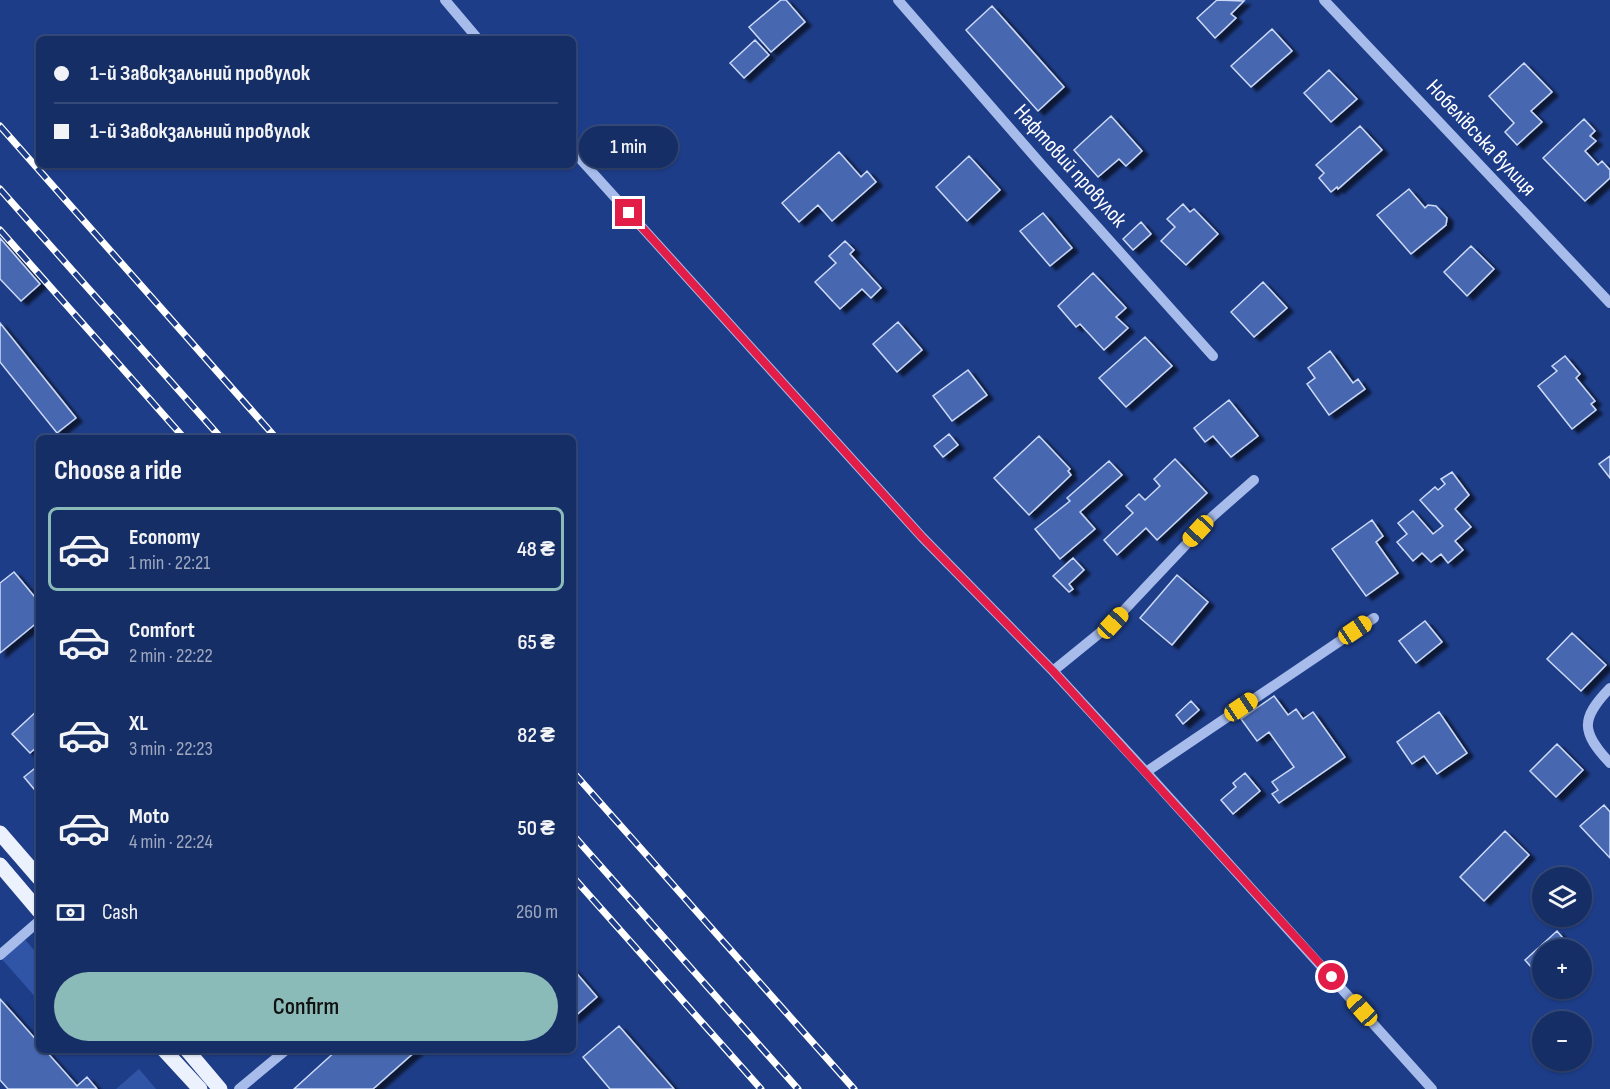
<!DOCTYPE html>
<html lang="en">
<head>
<meta charset="utf-8">
<style>
  :root { --surface:#162e66; --page:#1f366c; --text:#f1f3f6; --muted:#9ea8bf; --line:#354a7a; --accent:#8bbbb9 }
  body { margin:0; font-family:"Sofia Sans Condensed",sans-serif; background:var(--page); color:var(--text); height:100vh; display:flex; flex-direction:column; font-size:22px; white-space:nowrap }
  * { box-sizing:border-box; margin:0 }
  p { font-size:20px; color:var(--muted) }
  .icon { flex:none; width:33px; height:33px; fill:none; stroke:currentColor; stroke-width:2; stroke-linecap:round; stroke-linejoin:round }
  .map { position:relative; flex:1; overflow:hidden }
  .side { position:absolute; left:36px; top:435px; width:540px; height:618px; display:flex; flex-direction:column; background:var(--surface); border-radius:9px; box-shadow:0 2px 4px #0004,0 0 0 2px var(--line) }
  .side>* { flex:none }
  .banner { position:absolute; left:36px; top:36px; width:540px; height:132px; border-radius:9px; box-shadow:0 2px 4px #0004,0 0 0 2px var(--line); display:grid; align-content:center; height:132px; padding:0 18px; background:var(--surface) }
  .tools { position:absolute; left:1532px; top:867px; display:grid; gap:12px }
  .tools a { display:grid; place-items:center; width:60px; height:60px; border-radius:50%; background:var(--surface); box-shadow:0 2px 4px #0004,0 0 0 2px var(--line); font-size:30px }
  .end { position:absolute; width:27px; height:27px; margin:-14px; border:8px solid #e11d48; background:#fff; box-shadow:0 0 0 3px #fff }
  .from { border-radius:50% }
  .bubble { position:absolute; height:42px; border-radius:21px; background:var(--surface); box-shadow:0 2px 4px #0004,0 0 0 2px var(--line); font-size:20px; font-weight:600; line-height:42px; text-align:center }
  .car { position:absolute; width:18px; height:36px; margin:-18px -9px; border-radius:8px; box-shadow:0 0 4px 2px #0007; background:linear-gradient(#f5c518 24%,#345 0 40%,#f5c518 0 76%,#345 0 86%,#f5c518 0) }
  .banner b { display:flex; align-items:center; gap:21px; height:57px; font-size:22px }
  .banner b+b { border-top:2px solid var(--line) }
  .banner i { width:15px; height:15px; background:var(--text) }
  ul { padding:0; list-style:none }
  li { display:flex; align-items:center; gap:18px; height:84px; margin:0 12px 9px; padding:0 6px; border:3px solid transparent; border-radius:9px }
  li div { flex:1 }
  li b { display:block; font-size:22px }
  li em { font-style:normal; font-weight:600 }
  li.current { border-color:var(--accent) }
  li>.icon { width:54px; height:54px; stroke-width:1.5 }
  h2 { padding:0 18px; font-size:27px; line-height:72px }
  .pay { display:flex; align-items:center; gap:15px; height:66px; padding:0 18px; font-size:22px }
  .pay p { margin-inline-start:auto }
  .primary-button { display:flex; gap:12px; margin-top:auto; padding:12px 18px }
  .primary-button a { flex:1; height:69px; border-radius:36px; background:var(--accent); color:#111; font-size:24px; font-weight:600; line-height:69px; text-align:center }
  .map>svg:first-child { display:block }
  .green { fill:#3155a6 }
  .building { fill:#4667b1; stroke:#ccdaf8; stroke-width:1.5; filter:url(#shadow) }
  .lines { fill:none; stroke-linecap:round; stroke-linejoin:round }
  .minor { stroke:#a7bceb; stroke-width:10 }
  .major { stroke:#ecf1fe; stroke-width:15 }
  .rail-casing { stroke:#fff; stroke-width:7 }
  .rail { stroke:#1e3d88; stroke-width:4.5; stroke-dasharray:14; stroke-linecap:butt }
  .route { stroke:#e11d48; stroke-width:8 }
  .labels { text-anchor:middle; dominant-baseline:central; stroke-width:4.5; stroke-linejoin:round; paint-order:stroke }
  .street-label { font-size:22px; fill:#fff; stroke:#1e3d88 }
</style>
</head>
<body>
<div class="map">
<svg width="1610" height="1089" viewBox="0 0 1610 1089">
  <defs>
    <filter id="shadow"><feDropShadow dx="6" dy="4" stdDeviation="1.5" flood-color="#0009"/></filter>
  </defs>
  <rect width="100%" height="100%" fill="#1e3d88"/>
  <path class="green" d="M22,936L39,956V1001L0,957Z
    M139,1069L156,1089H116Z"/>
  <path class="building" d="M781,0H786L805,22L771,52L749,27Z
    M1217,0L1244,1L1231,14L1236,18L1215,38L1197,18Z
    M992,6L1064,87L1038,111L966,30Z
    M1272,29L1292,51L1251,87L1231,66Z
    M755,40L769,55L744,78L730,63Z
    M1524,63L1552,92L1531,111L1542,122L1517,145L1505,132L1514,123L1489,96Z
    M1329,70L1357,99L1331,122L1304,93Z
    M1111,116L1142,151L1126,166L1119,159L1098,177L1074,150Z
    M1584,119L1595,131L1590,136L1596,141L1585,151L1598,165L1602,161L1610,170V178L1585,201L1543,158Z
    M1360,126L1382,150L1338,189L1337,187L1331,192L1319,178L1324,173L1316,165Z
    M839,152L861,177L867,171L876,182L832,221L818,205L799,222L782,203Z
    M969,156L1000,190L967,221L936,187Z
    M1409,189L1425,208L1428,205L1436,206L1447,218L1446,225L1411,254L1377,215Z
    M1183,204L1190,212L1194,209L1218,234L1186,265L1161,241L1175,227L1167,219Z
    M1043,213L1072,248L1050,266L1020,231Z
    M1141,222L1151,234L1133,250L1123,239Z
    M0,238L40,284L21,301L0,279Z
    M845,241L854,250L850,254L881,288L871,298L862,289L840,309L815,282L836,263L829,256Z
    M1471,246L1494,269L1467,296L1444,272Z
    M1093,273L1126,308L1116,317L1128,328L1104,350L1080,324L1076,327L1058,306Z
    M1263,282L1287,308L1254,337L1231,312Z
    M898,322L922,350L897,372L873,344Z
    M0,323L76,418L57,433L0,362Z
    M1145,337L1172,366L1126,407L1099,378Z
    M1330,351L1353,383L1358,379L1365,389L1329,415L1307,384L1315,378L1308,368Z
    M1565,356L1580,374L1576,378L1595,401L1591,404L1596,410L1572,429L1538,386L1557,371L1552,366Z
    M968,370L987,395L952,421L933,396Z
    M1229,400L1258,436L1231,457L1213,436L1205,442L1194,428Z
    M949,434L958,445L943,457L934,446Z
    M1039,436L1070,469L1068,471L1071,475L1029,515L994,478Z
    M1610,456V478L1599,464Z
    M1175,459L1207,493L1157,540L1146,528L1117,555L1104,540L1133,513L1126,506L1139,494L1145,500L1160,486L1154,479Z
    M1109,461L1122,475L1080,512L1095,529L1060,559L1035,529L1070,501L1067,498Z
    M1452,472L1469,495L1455,509L1471,527L1455,541L1463,550L1448,563L1441,554L1431,562L1422,553L1413,561L1397,542L1407,534L1398,523L1413,511L1433,534L1443,526L1420,500L1435,487L1438,490L1445,484L1441,479Z
    M1372,520L1383,536L1376,542L1398,573L1366,596L1332,549Z
    M1073,558L1084,570L1069,584L1073,589L1069,592L1053,576Z
    M14,572L39,602V621L0,653V583Z
    M1177,575L1208,602L1172,645L1140,618Z
    M1425,621L1442,642L1416,663L1399,641Z
    M1572,633L1606,665L1581,691L1547,659Z
    M1274,696L1288,715L1296,709L1303,719L1313,712L1345,757L1279,803L1272,794L1278,790L1272,782L1294,767L1269,732L1257,741L1241,719Z
    M1191,701L1199,710L1183,724L1176,715Z
    M39,709V745L30,753L12,734Z
    M1439,712L1467,753L1437,774L1424,756L1412,764L1397,742Z
    M1557,744L1583,770L1556,797L1530,771Z
    M39,765V795L24,777Z
    M1245,773L1260,791L1233,814L1221,800L1236,787L1233,783Z
    M1604,805L1610,812V858L1580,826Z
    M1505,831L1529,855L1484,901L1460,877Z
    M1557,931L1573,950H1542V976L1540,977L1525,960Z
    M573,969L597,997L573,1018Z
    M0,999L39,1043V1050H45L77,1086L87,1077L97,1089H8L0,1080Z
    M619,1026L674,1089H610L583,1057Z
    M337,1050H417L373,1089H294Z"/>
  <g class="lines">
    <path class="minor" d="M445,0L478,39
      M898,0L1041,164L1213,356
      M1324,0L1610,303
      M573,151L922,537L1053,671L1146,772L1432,1089
      M1053,671L1112,623L1213,516L1254,480
      M1610,688C1580,719 1581,732 1610,763
      M1146,772L1374,618
      M0,955L39,921
      M239,1089L286,1050"/>
    <path class="major" d="M0,833L39,878
      M0,865L39,911
      M164,1050L200,1089
      M187,1050L220,1089"/>
    <defs>
      <path id="rail" d="M0,126L276,438
        M0,189L221,438
        M0,230L184,438
        M573,772L854,1089
        M573,835L798,1089
        M573,877L761,1089"/>
    </defs>
    <use href="#rail" class="rail-casing"/>
    <use href="#rail" class="rail"/>
  </g>
  <g class="lines">
    <path class="route" d="M629,213L922,537L1053,671L1332,977"/>
  </g>
  <g class="labels">
    <g class="street-label">
      <text transform="translate(1481 138) rotate(47)">Нобелівська вулиця</text>
      <text transform="translate(1070 166) rotate(48)">Нафтовий провулок</text>
    </g>
  </g>
</svg>
<div class="tools">
<a><svg class="icon" aria-label="layers" viewBox="0 0 24 24"><path d="M12 4l9 5-9 5-9-5zM3 14l9 5 9-5"/></svg></a>
<a>+</a>
<a>−</a>
</div>
<i class="end from" style="left:1332px;top:977px"></i>
<i class="end" style="left:629px;top:213px"></i>
<div class="bubble" style="left:579px;top:126px;width:99px">1 min</div>
<i class="car" style="left:1198px;top:531px;rotate:223deg"></i>
<i class="car" style="left:1113px;top:623px;rotate:43deg"></i>
<i class="car" style="left:1355px;top:630px;rotate:56deg"></i>
<i class="car" style="left:1241px;top:707px;rotate:56deg"></i>
<i class="car" style="left:1362px;top:1010px;rotate:318deg"></i>
<div class="banner">
<b><i class="from"></i>1-й Завокзальний провулок</b>
<b><i></i>1-й Завокзальний провулок</b>
</div>
<section class="side">
<h2>Choose a ride</h2>
<ul>
<li class="current"><svg class="icon" aria-label="car" viewBox="0 0 24 24"><path d="M5 17H2v-5l4-1 3-4h7l3 4 3 1v5h-3M9 17h6M6 11h13"/><circle cx="7" cy="17" r="2"/><circle cx="17" cy="17" r="2"/></svg><div><b>Economy</b><p>1 min · 22:21</p></div><em>48 ₴</em></li>
<li><svg class="icon" aria-label="car" viewBox="0 0 24 24"><path d="M5 17H2v-5l4-1 3-4h7l3 4 3 1v5h-3M9 17h6M6 11h13"/><circle cx="7" cy="17" r="2"/><circle cx="17" cy="17" r="2"/></svg><div><b>Comfort</b><p>2 min · 22:22</p></div><em>65 ₴</em></li>
<li><svg class="icon" aria-label="car" viewBox="0 0 24 24"><path d="M5 17H2v-5l4-1 3-4h7l3 4 3 1v5h-3M9 17h6M6 11h13"/><circle cx="7" cy="17" r="2"/><circle cx="17" cy="17" r="2"/></svg><div><b>XL</b><p>3 min · 22:23</p></div><em>82 ₴</em></li>
<li><svg class="icon" aria-label="car" viewBox="0 0 24 24"><path d="M5 17H2v-5l4-1 3-4h7l3 4 3 1v5h-3M9 17h6M6 11h13"/><circle cx="7" cy="17" r="2"/><circle cx="17" cy="17" r="2"/></svg><div><b>Moto</b><p>4 min · 22:24</p></div><em>50 ₴</em></li>
</ul>
<div class="pay"><svg class="icon" aria-label="cash" viewBox="0 0 24 24"><path d="M3 7h18v10H3z"/><circle cx="12" cy="12" r="2"/></svg>Cash<p>260 m</p></div>
<div class="primary-button"><a>Confirm</a></div>
</section>
</div>
</body>
</html>
